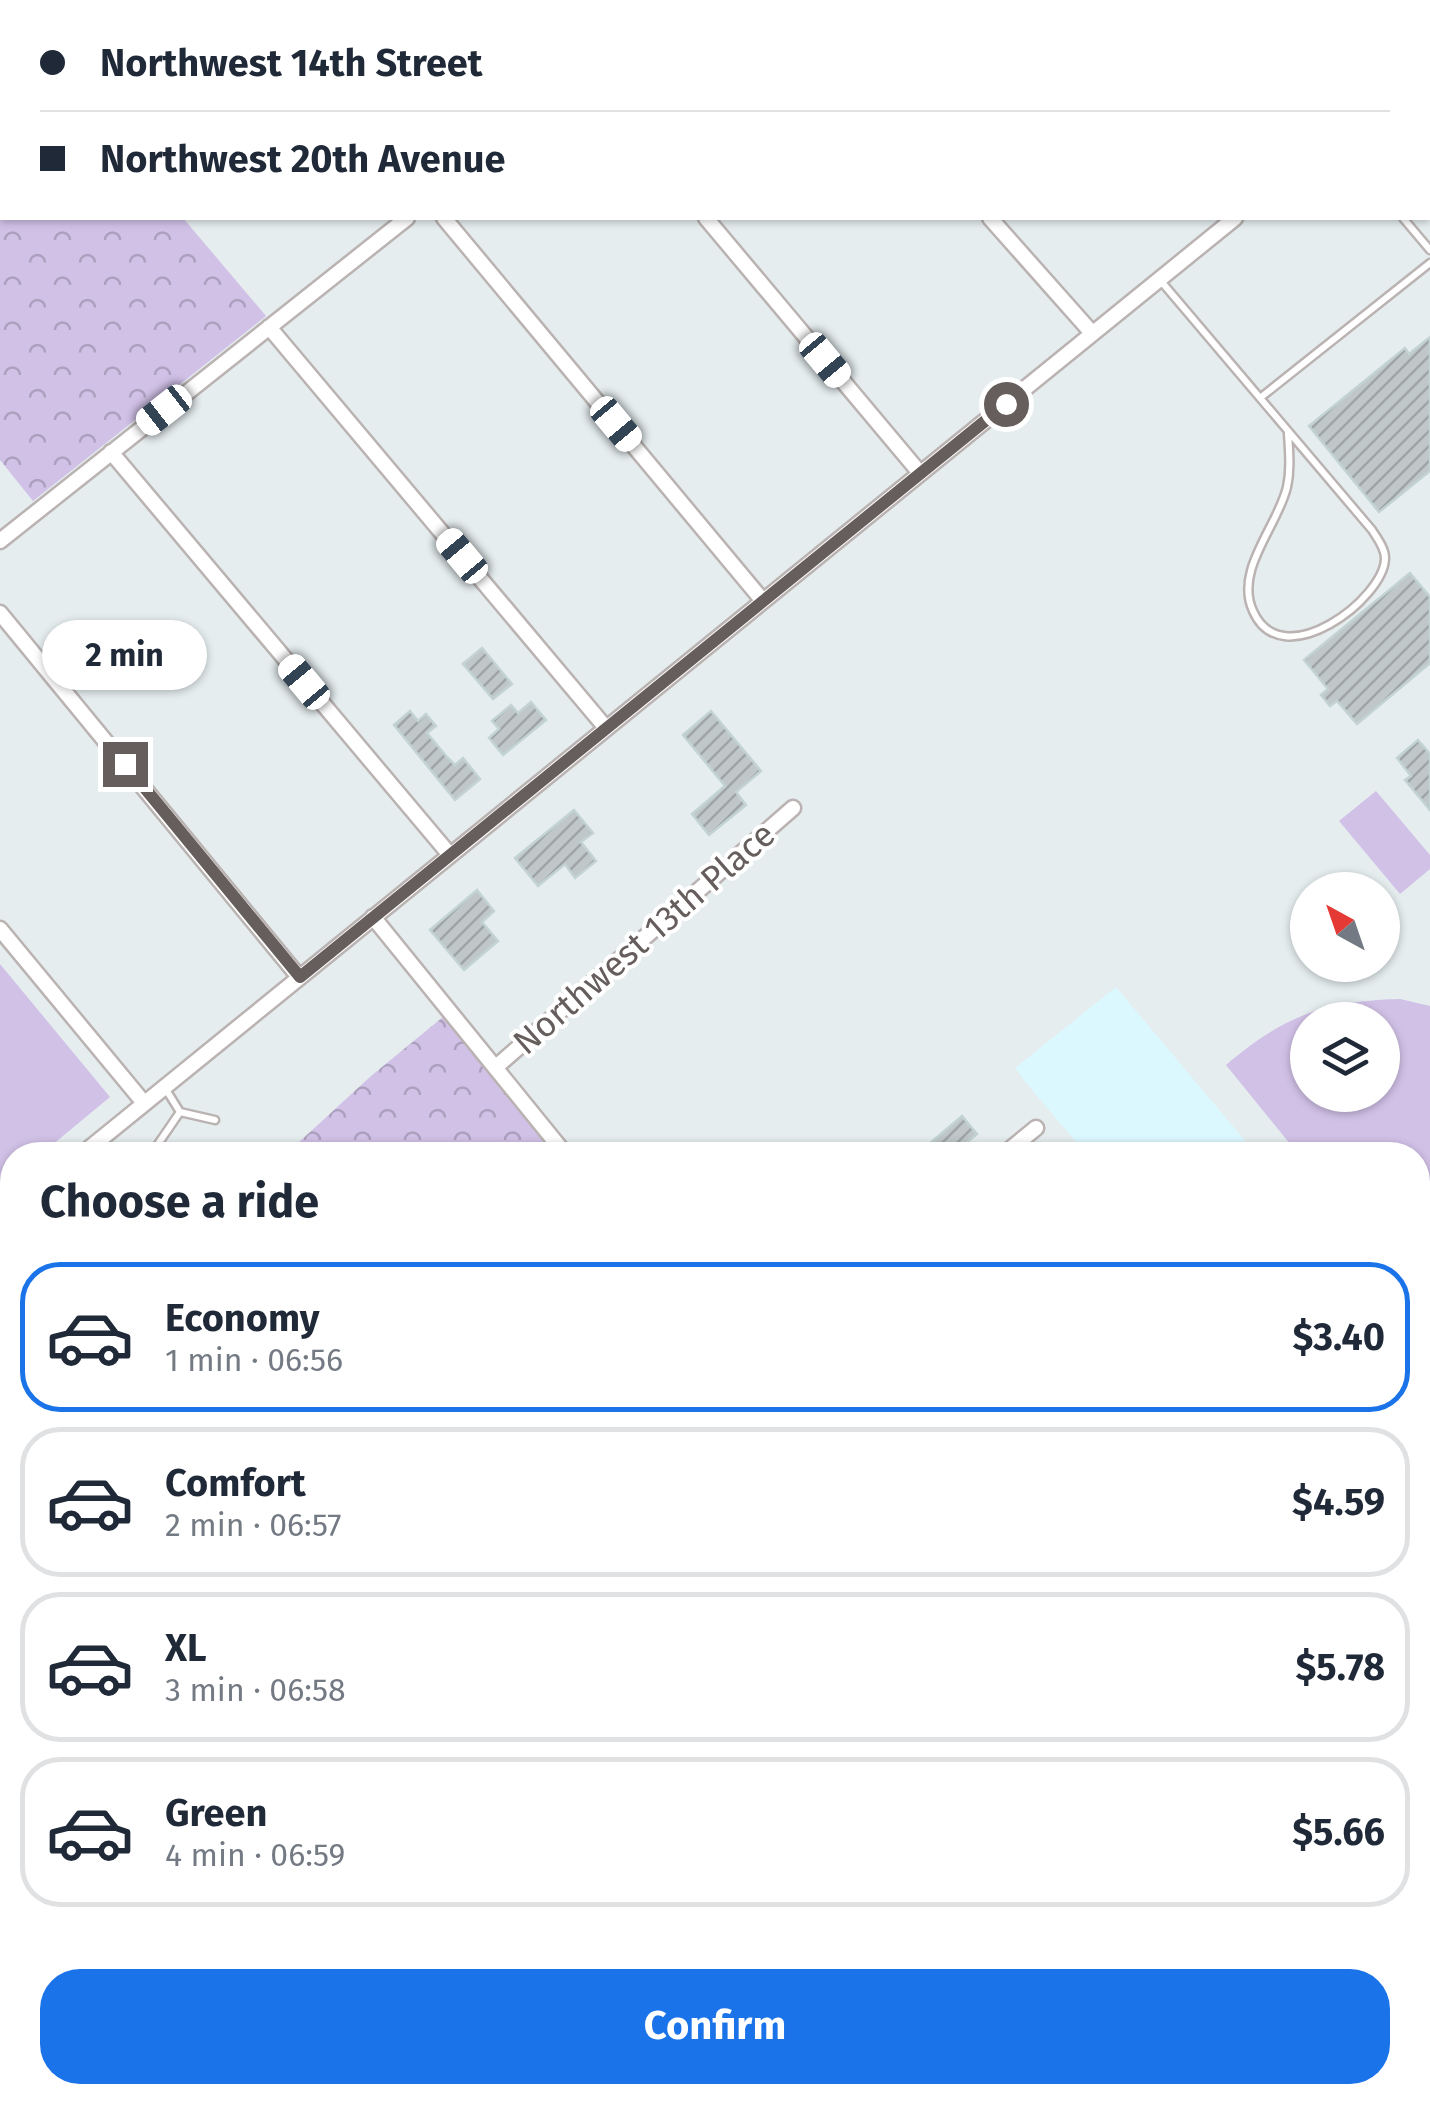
<!DOCTYPE html>
<html lang="en">
<head>
<meta charset="utf-8">
<style>
  :root { --surface:#fff; --page:#f2f2f3; --text:#1f2937; --muted:#747a83; --line:#e0e1e3; --accent:#1a73e8 }
  body { margin:0; font-family:"Fira Sans",sans-serif; background:var(--page); color:var(--text); height:100vh; display:flex; flex-direction:column; font-size:38px; white-space:nowrap }
  * { box-sizing:border-box; margin:0 }
  p { font-size:32px; color:var(--muted) }
  .icon { flex:none; width:55px; height:55px; fill:none; stroke:currentColor; stroke-width:2; stroke-linecap:round; stroke-linejoin:round }
  .map { position:relative; flex:1; overflow:hidden }
  .drawer { position:absolute; left:0px; top:1142px; width:1430px; height:962px; display:flex; flex-direction:column; background:var(--surface); border-radius:40px 40px 0 0; box-shadow:0 2px 8px #0004 }
  .drawer>* { flex:none }
  .banner { position:absolute; left:0px; top:0px; width:1430px; height:220px; box-shadow:0 2px 8px #0004; display:grid; align-content:center; height:220px; padding:0 40px; background:var(--surface) }
  .needle { width:65px; rotate:320deg }
  .fabs { position:absolute; left:1290px; top:872px; display:grid; gap:20px }
  .fabs a { display:grid; place-items:center; width:110px; height:110px; border-radius:50%; background:var(--surface); box-shadow:0 2px 8px #0004; font-size:50px }
  .end { position:absolute; width:45px; height:45px; margin:-22px; border:12px solid #665d5d; background:#fff; box-shadow:0 0 0 5px #fff }
  .from { border-radius:50% }
  .bubble { position:absolute; height:70px; border-radius:35px; background:var(--surface); box-shadow:0 2px 8px #0004; font-size:32px; font-weight:700; line-height:70px; text-align:center }
  .car { position:absolute; width:30px; height:60px; margin:-30px -15px; border-radius:12px; box-shadow:0 0 8px 2px #0007; background:linear-gradient(#fff 24%,#345 0 40%,#fff 0 76%,#345 0 86%,#fff 0) }
  .banner b { display:flex; align-items:center; gap:35px; height:95px; font-size:38px }
  .banner b+b { border-top:2px solid var(--line) }
  .banner i { width:25px; height:25px; background:var(--text) }
  ul { padding:0; list-style:none }
  li { display:flex; align-items:center; gap:30px; height:150px; margin:0 20px 15px; padding:0 20px; border:5px solid var(--line); border-radius:40px }
  li div { flex:1 }
  li b { display:block; font-size:38px }
  li em { font-style:normal; font-weight:700 }
  li.current { border-color:var(--accent) }
  li>.icon { width:90px; height:90px; stroke-width:1.5 }
  h2 { padding:0 40px; font-size:45px; line-height:120px }
  .button { display:flex; gap:20px; margin-top:auto; padding:20px 40px }
  .button a { flex:1; height:115px; border-radius:40px; background:var(--accent); color:#fff; font-size:40px; font-weight:700; line-height:115px; text-align:center }
  .map>svg:first-child { display:block }
  .commercial { fill:#dbf8fe }
  .forest { fill:url(#forest-crowns) }
  .wetland { fill:url(#wetland-marsh) }
  .park { fill:#d1c1e7; fill-rule:evenodd }
  .building { fill:url(#building-hatch); stroke:#c3d3d4; stroke-width:2.5 }
  .lines { fill:none; stroke-linecap:round; stroke-linejoin:round }
  .lane-casing { stroke:#bab3b2; stroke-width:11 }
  .street-casing { stroke:#bab3b2; stroke-width:19 }
  .secondary-casing { stroke:#bfb6b6; stroke-width:25 }
  .highway-casing { stroke:#00ddf4; stroke-width:30 }
  .lane { stroke:#fff; stroke-width:6 }
  .street { stroke:#fff; stroke-width:14 }
  .secondary { stroke:#fff; stroke-width:20 }
  .highway { stroke:#8cedff; stroke-width:25 }
  .route { stroke:#665d5d; stroke-width:12 }
  .labels { text-anchor:middle; dominant-baseline:central; stroke-width:8; stroke-linejoin:round; paint-order:stroke }
  .street-label { font-size:35px; fill:#665d5d; stroke:#fff }
</style>
</head>
<body>
<div class="map">
<svg width="1430" height="2103" viewBox="0 0 1430 2103">
  <defs>
    <pattern id="forest-crowns" width="20" height="18" patternUnits="userSpaceOnUse" patternTransform="scale(2.5)"><rect width="20" height="18" fill="#d1c1e7"/><path d="M2 6a3 3 0 1 1 6 0M12 15a3 3 0 1 1 6 0" fill="none" stroke="#ada0be"/></pattern>
    <pattern id="wetland-marsh" width="20" height="14" patternUnits="userSpaceOnUse" patternTransform="scale(2.5)"><rect width="20" height="14" fill="#d1c1e7"/><path d="M1 5h8M5 5V1M11 12h8M15 12V8" fill="none" stroke="#ada0be"/></pattern>
    <pattern id="building-hatch" width="6" height="6" patternUnits="userSpaceOnUse" patternTransform="scale(2.5)"><rect width="6" height="6" fill="#bfc7c8"/><path d="M-1 1l2-2M0 6l6-6M5 7l2-2" fill="none" stroke="#9fa5a6"/></pattern>
  </defs>
  <rect width="100%" height="100%" fill="#e5edef"/>
  <path class="commercial" d="M1116,987L1257,1155H1087L1027,1084L1015,1068Z
    M1430,1279V1386L1418,1397V1289Z
    M1430,1502V1587L1418,1574V1513Z
    M34,2092L163,2093L172,2103H25Z
    M714,2092H1147L1151,2103H701Z
    M232,2093H582L570,2103H240Z"/>
  <path class="forest" d="M0,0L126,2H2V218H183L266,316L33,501L0,460Z
    M443,1017L555,1155H285L371,1076Z
    M1418,1574L1430,1587V2103H1151L1147,2093L1418,2092Z
    M12,1611V1810L0,1795V1618Z"/>
  <path class="wetland" d="M12,1449V1611L0,1618V1465Z"/>
  <path class="park" d="M1376,791L1430,855V869L1400,894L1339,821Z
    M0,964L110,1097L40,1155H12V1178L0,1188Z
    M1400,999L1430,1006V1213L1418,1223V1155H1299L1226,1065C1284,1016 1323,1001 1400,999ZM1308,1020H1382V1095H1308Z"/>
  <path class="building" d="M1430,337V471L1379,512L1309,426L1405,348L1409,354Z
    M1410,573L1430,597V663L1357,724L1337,701L1330,706L1321,695L1328,689L1304,660Z
    M482,648L512,684L493,699L463,664Z
    M531,702L546,720L503,755L489,738L499,729L492,721L511,705L518,713Z
    M410,711L418,721L426,714L436,726L427,733L447,757L455,765L463,758L480,779L455,800L394,725Z
    M711,711L761,771L736,792L746,805L709,835L692,814L725,786L683,735Z
    M1418,740L1430,754V810L1405,780L1411,776L1397,758Z
    M574,810L593,833L581,842L596,861L575,878L565,864L538,886L515,858Z
    M477,890L494,911L482,922L498,941L464,970L430,930Z
    M962,1116L977,1134L951,1155H916Z"/>
  <g class="lines">
    <defs>
      <path id="lane" d="M1428,184L1430,182
        M1403,218L1430,250
        M1160,280L1372,530C1377,538 1385,548 1385,558C1385,598 1282,677 1253,611C1234,570 1278,526 1287,487C1291,469 1289,451 1288,433
        M1260,398L1430,263
        M165,1088L180,1112L215,1120
        M156,1147L180,1112"/>
      <path id="street" d="M261,0L263,2
        M526,0L528,2
        M800,0L803,2
        M1074,0L1076,2
        M666,2L669,0
        M1428,57L1430,55
        M444,218L763,601
        M706,218L920,473
        M990,218L1092,333
        M269,327L606,728
        M111,452L450,855
        M0,541L407,218
        M0,613L299,977
        M373,917L566,1155
        M0,929L144,1103
        M496,1067L793,808
        M81,1155L1235,218
        M1003,1155L1036,1128
        M0,1222L12,1212
        M0,1811L12,1826
        M0,1923L12,1913
        M220,2092L228,2103"/>
      <path id="secondary" d="M1410,0L1412,2
        M1428,22L1430,25"/>
      <path id="highway" d="M1418,1425L1430,1414
        M1418,1472L1430,1462
        M603,2103L615,2092
        M659,2103L672,2092"/>
    </defs>
    <use href="#lane" class="lane-casing"/>
    <use href="#street" class="street-casing"/>
    <use href="#secondary" class="secondary-casing"/>
    <use href="#highway" class="highway-casing"/>
    <use href="#lane" class="lane"/>
    <use href="#street" class="street"/>
    <use href="#secondary" class="secondary"/>
    <use href="#highway" class="highway"/>
  </g>
  <g class="lines">
    <path class="route" d="M125,764L300,977L1006,404"/>
  </g>
  <g class="labels">
    <g class="street-label">
      <text transform="translate(644 938) rotate(-41)">Northwest 13th Place</text>
    </g>
  </g>
</svg>
<div class="fabs">
<a><svg class="needle" viewBox="-14 -14 28 28"><path d="M0-13l5 13h-10z" fill="#e53935"/><path d="M0 13l5-13h-10z" fill="#747a83"/></svg></a>
<a><svg class="icon" aria-label="layers" viewBox="0 0 24 24"><path d="M12 4l9 5-9 5-9-5zM3 14l9 5 9-5"/></svg></a>
</div>
<i class="end from" style="left:1006px;top:404px"></i>
<i class="end" style="left:125px;top:764px"></i>
<div class="bubble" style="left:42px;top:620px;width:165px">2 min</div>
<i class="car" style="left:825px;top:360px;rotate:140deg"></i>
<i class="car" style="left:164px;top:410px;rotate:232deg"></i>
<i class="car" style="left:616px;top:424px;rotate:140deg"></i>
<i class="car" style="left:462px;top:556px;rotate:320deg"></i>
<i class="car" style="left:304px;top:682px;rotate:320deg"></i>
<div class="banner">
<b><i class="from"></i>Northwest 14th Street</b>
<b><i></i>Northwest 20th Avenue</b>
</div>
<section class="drawer">
<h2>Choose a ride</h2>
<ul>
<li class="current"><svg class="icon" aria-label="car" viewBox="0 0 24 24"><path d="M5 17H2v-5l4-1 3-4h7l3 4 3 1v5h-3M9 17h6M6 11h13"/><circle cx="7" cy="17" r="2"/><circle cx="17" cy="17" r="2"/></svg><div><b>Economy</b><p>1 min · 06:56</p></div><em>$3.40</em></li>
<li><svg class="icon" aria-label="car" viewBox="0 0 24 24"><path d="M5 17H2v-5l4-1 3-4h7l3 4 3 1v5h-3M9 17h6M6 11h13"/><circle cx="7" cy="17" r="2"/><circle cx="17" cy="17" r="2"/></svg><div><b>Comfort</b><p>2 min · 06:57</p></div><em>$4.59</em></li>
<li><svg class="icon" aria-label="car" viewBox="0 0 24 24"><path d="M5 17H2v-5l4-1 3-4h7l3 4 3 1v5h-3M9 17h6M6 11h13"/><circle cx="7" cy="17" r="2"/><circle cx="17" cy="17" r="2"/></svg><div><b>XL</b><p>3 min · 06:58</p></div><em>$5.78</em></li>
<li><svg class="icon" aria-label="car" viewBox="0 0 24 24"><path d="M5 17H2v-5l4-1 3-4h7l3 4 3 1v5h-3M9 17h6M6 11h13"/><circle cx="7" cy="17" r="2"/><circle cx="17" cy="17" r="2"/></svg><div><b>Green</b><p>4 min · 06:59</p></div><em>$5.66</em></li>
</ul>
<div class="button"><a>Confirm</a></div>
</section>
</div>
</body>
</html>
